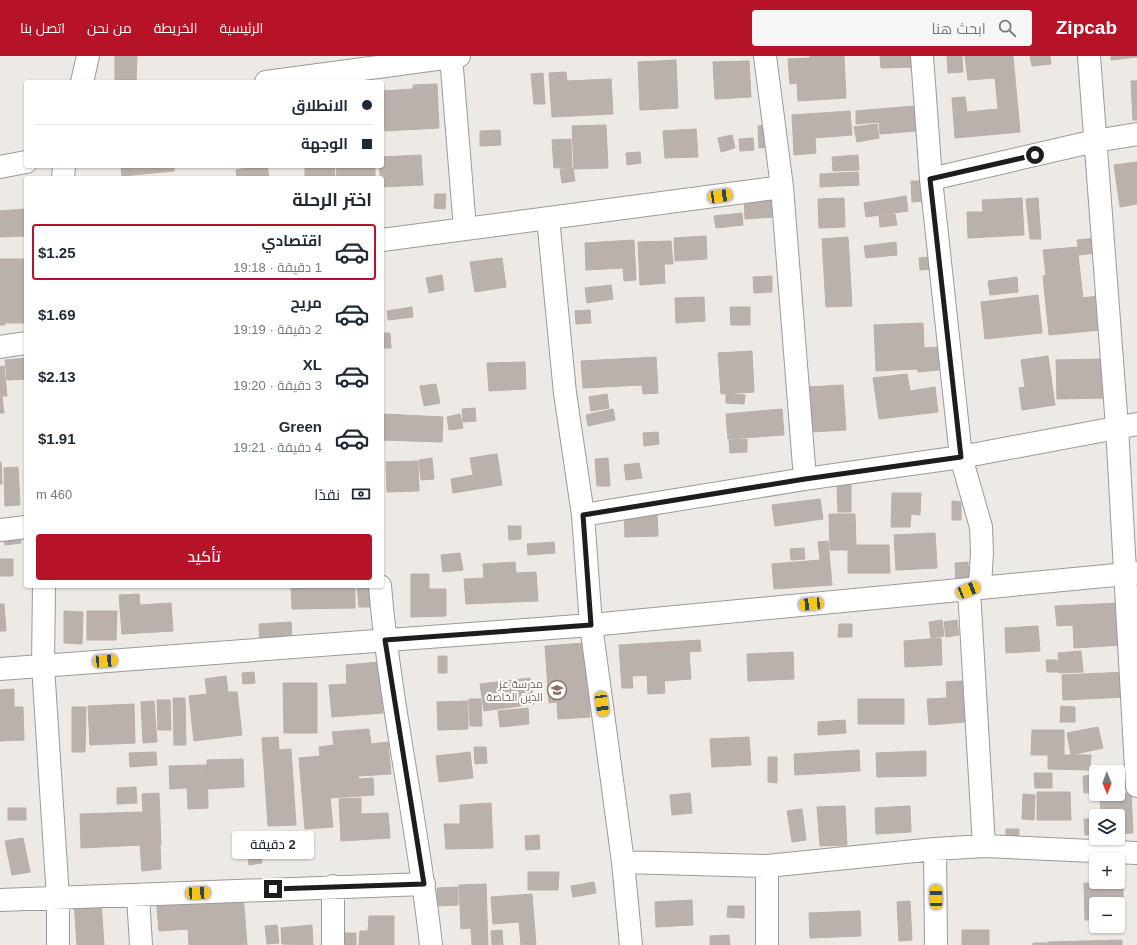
<!DOCTYPE html>
<html lang="ar">
<head>
<meta charset="utf-8">
<style>
  :root { --surface:#fff; --page:#f6f6f7; --text:#1f2937; --muted:#747a83; --line:#e0e1e3; --accent:#b61328 }
  body { margin:0; font-family:Arial,Cairo,sans-serif; background:var(--page); color:var(--text); direction:rtl; height:100vh; display:flex; flex-direction:column; font-size:15px; white-space:nowrap }
  * { box-sizing:border-box; margin:0 }
  p { font-size:13px; color:var(--muted) }
  .icon { flex:none; width:22px; height:22px; fill:none; stroke:currentColor; stroke-width:2; stroke-linecap:round; stroke-linejoin:round }
  .map { position:relative; flex:1; overflow:hidden; direction:ltr }
  .drawer { position:absolute; left:24px; top:120px; width:360px; height:412px; display:flex; flex-direction:column; background:var(--surface); border-radius:4px; box-shadow:0 1px 3px #0004; direction:rtl }
  .drawer>* { flex:none }
  .hud { position:absolute; left:24px; top:24px; width:360px; height:88px; border-radius:4px; box-shadow:0 1px 3px #0004; direction:rtl; display:grid; align-content:center; height:88px; padding:0 12px; background:var(--surface) }
  .needle { width:26px; rotate:179deg }
  .buttons { position:absolute; left:1089px; top:709px; display:grid; gap:8px }
  .buttons a { display:grid; place-items:center; width:36px; height:36px; border-radius:4px; background:var(--surface); box-shadow:0 1px 3px #0004; font-size:20px }
  .end { position:absolute; width:18px; height:18px; margin:-9px; border:5px solid #1d1d1d; background:#fff; box-shadow:0 0 0 2px #fff }
  .from { border-radius:50% }
  .bubble { position:absolute; height:28px; border-radius:4px; background:var(--surface); box-shadow:0 1px 3px #0004; font-size:13px; font-weight:600; line-height:28px; text-align:center; direction:rtl }
  .car { position:absolute; width:12px; height:24px; margin:-12px -6px; border-radius:5px; box-shadow:0 0 3px 1px #0007; background:linear-gradient(#f5c518 24%,#345 0 40%,#f5c518 0 76%,#345 0 86%,#f5c518 0) }
  .hud b { display:flex; align-items:center; gap:14px; height:38px; font-size:15px }
  .hud b+b { border-top:1px solid var(--line) }
  .hud i { width:10px; height:10px; background:var(--text) }
  ul { padding:0; list-style:none }
  li { display:flex; align-items:center; gap:12px; height:56px; margin:0 8px 6px; padding:0 4px; border:2px solid transparent; border-radius:4px }
  li div { flex:1 }
  li b { display:block; font-size:15px }
  li em { font-style:normal; font-weight:600 }
  li.on { border-color:var(--accent) }
  li>.icon { width:36px; height:36px; stroke-width:1.5 }
  h2 { padding:0 12px; font-size:18px; line-height:48px }
  .pay { display:flex; align-items:center; gap:10px; height:44px; padding:0 12px; font-size:15px }
  .pay p { margin-inline-start:auto }
  .primary-button { display:flex; gap:8px; margin-top:auto; padding:8px 12px }
  .primary-button a { flex:1; height:46px; border-radius:4px; background:var(--accent); color:#fff; font-size:16px; font-weight:600; line-height:46px; text-align:center }
  header { display:flex; align-items:center; gap:24px; box-sizing:border-box; height:56px; padding:0 20px; background:var(--accent); color:#fff }
  header strong { font-size:19px }
  nav { display:flex; gap:22px; margin-inline-start:auto; font-size:14px }
  .search { width:280px; height:36px; background:var(--page); display:flex; align-items:center; gap:10px; box-sizing:border-box; padding:0 14px; border-radius:4px; color:var(--muted); font-size:15px }
  .map>svg:first-child { display:block }
  .building { fill:#bab1ad; stroke:#bdaea7 }
  .lines { fill:none; stroke-linecap:round; stroke-linejoin:round }
  .street-casing { stroke:#9a9a9a; stroke-width:24 }
  .street { stroke:#fff; stroke-width:22 }
  .route { stroke:#1d1d1d; stroke-width:5 }
  .labels { text-anchor:middle; dominant-baseline:central; stroke-width:4; stroke-linejoin:round; paint-order:stroke }
  .education-label { font-size:11px; fill:#785e54; stroke:#fff; text-anchor:end }
</style>
</head>
<body>
<header>
<strong>Zipcab</strong>
<div class="search"><svg class="icon" aria-label="search" viewBox="0 0 24 24"><circle cx="10" cy="10" r="6"/><path d="M15 15l6 6"/></svg>ابحث هنا</div>
<nav><a>الرئيسية</a><a>الخريطة</a><a>من نحن</a><a>اتصل بنا</a></nav>
</header>
<div class="map">
<svg width="1137" height="889" viewBox="0 0 1137 889">
  <rect width="100%" height="100%" fill="#ede9e4"/>
  <path class="building" d="M115,0H137L136,26H115Z
    M810,0H844L846,42L798,45L797,27L790,28L788,3L810,2Z
    M880,0H914V11L881,12Z
    M947,0H962L963,16L948,17Z
    M965,0H1013L1020,76L955,82L952,42L965,41L967,56L998,53L995,22L968,24Z
    M1030,0H1050L1051,8L1032,10Z
    M1111,0H1137V1L1111,4Z
    M676,4L678,52L640,54L638,6Z
    M749,5L751,41L715,43L713,6Z
    M566,16L567,25L611,23L613,58L552,61L549,17Z
    M543,17L545,48H534L531,18Z
    M1131,25H1137V64H1133Z
    M437,28L439,72L385,75L382,35L413,33V29Z
    M914,50L916,75L880,78L879,66L856,68V55Z
    M850,55L852,79L815,82L816,97L794,99L792,59Z
    M877,68L879,82L857,86L854,71Z
    M606,69L608,112L574,113L572,70Z
    M769,69V91L759,92L758,70Z
    M696,73L698,101L665,102L663,75Z
    M500,74L501,89L480,90V75Z
    M732,79L735,92L721,96L718,82Z
    M753,82L754,94L740,95L739,83Z
    M571,83L572,111L554,112L552,84Z
    M640,96L641,107L627,109L626,97Z
    M421,99L423,129L382,131L379,110H382V101Z
    M858,99L859,114L833,115L832,101Z
    M1137,106V148L1120,151L1114,109Z
    M121,110H174V115L122,120Z
    M257,110H267L269,122H237L236,114Z
    M305,110H334L335,122H305Z
    M336,110H375V122H337Z
    M573,112L575,125L562,127L560,113Z
    M858,116L859,129L820,131V118Z
    M911,125H924L925,145L912,146Z
    M772,136L774,161L745,163L744,137Z
    M435,138H446L445,153L434,152Z
    M906,140L908,155L866,161L864,147Z
    M844,142L845,171L819,172L818,143Z
    M1022,142L1024,179L968,182L967,156H983L982,144Z
    M1038,142L1041,183H1030L1026,143Z
    M25,153L26,180L0,181V155Z
    M742,157L743,169L716,172L714,160Z
    M895,158L897,169L880,171L879,160Z
    M706,180L707,203L675,205L674,182Z
    M848,181L852,250L826,251L822,183Z
    M1097,182L1099,197L1078,199L1083,242L1097,240L1101,274L1049,279L1043,220L1046,219L1043,194L1078,191L1077,184Z
    M634,184L636,224L624,225L623,212L586,214L585,187Z
    M671,185L673,208H664L665,227L640,229L638,186Z
    M896,186L897,199L866,202L864,190Z
    M931,201L932,213L920,214L919,202Z
    M502,202L506,231L475,236L470,206Z
    M0,203H26V267H5V269H0Z
    M442,219L444,234L429,237L426,222Z
    M772,220V236L754,237L753,221Z
    M1017,221L1018,236L990,239L988,225Z
    M611,229L613,243L587,247L585,232Z
    M1038,239L1042,277L985,283L981,246Z
    M704,241L705,265L676,267L675,242Z
    M412,251L413,261L388,264L387,255Z
    M730,251H750V269H731Z
    M590,254L591,267L576,268L575,255Z
    M923,267L924,292L938,291L939,314L918,316L917,313L876,315L874,269Z
    M382,277H390L391,292H383Z
    M752,295L754,336L721,338L718,297Z
    M1048,300L1055,349L1022,354L1019,332L1025,331L1021,304Z
    M656,301L658,337L643,338L642,329L583,332L581,305Z
    M26,302V323L7,324L5,304Z
    M1104,303L1105,342L1057,343L1056,304Z
    M525,306L526,333L489,335L487,307Z
    M4,310L7,340H2L4,357H0V311Z
    M907,318L910,335L935,331L938,356L879,363L873,322Z
    M436,328L440,347L424,350L420,330Z
    M843,329L846,374L811,376L808,331Z
    M607,338L609,352L591,355L589,341Z
    M726,338L745,339L744,348L726,347Z
    M475,352L476,365L463,366L462,353Z
    M613,353L615,364L588,370L586,359Z
    M782,353L784,379L728,383L726,358Z
    M383,358L443,361L442,386L382,384Z
    M460,358L463,372L449,374L447,361Z
    M658,376L659,388L644,390L643,377Z
    M747,383V396L730,397L729,384Z
    M497,398L502,429L453,437L451,423L473,419L470,402Z
    M432,402L434,423L421,424L419,404Z
    M608,402L610,430H597L595,403Z
    M418,405L419,435L387,436L386,406Z
    M0,406H1L2,428H0Z
    M639,407L642,422L626,424L624,409Z
    M18,411L20,449L5,450L4,412Z
    M837,427H851V456H838Z
    M892,437H921L920,459L911,458L910,471H891Z
    M820,443L823,463L775,470L772,449Z
    M952,445L961,446V464H952Z
    M657,456L658,480L625,481L624,457Z
    M829,458H855L856,489H889L890,517H848V494H830Z
    M508,470H521V483L509,484Z
    M19,472L21,487L5,489L3,474Z
    M935,477L937,512L896,514L894,479Z
    M828,485L832,529L774,533L772,508L820,504L818,486Z
    M554,486L555,497L528,499L527,488Z
    M804,492L805,503L791,504L790,493Z
    M460,497L463,514L443,516L441,499Z
    M0,503H13V520H0Z
    M515,506L516,517L536,516L538,545L466,548L464,523L484,522L483,508Z
    M968,506L969,527L956,528L955,507Z
    M411,518H429V533H446V560L411,561Z
    M291,530H355V552L292,553Z
    M357,530H370L371,551H359Z
    M139,538L140,549L171,547L173,575L122,578L119,539Z
    M1120,547L1123,589L1074,592L1073,569L1057,570L1055,550Z
    M0,548H4L6,575H0Z
    M64,555L83,556L82,588L64,587Z
    M87,555H117L116,584H87Z
    M942,564L944,580L931,582L929,566Z
    M957,564L959,579L946,581L944,566Z
    M291,566L292,584L260,586L259,568Z
    M839,568H852V581H838Z
    M1038,570L1040,595L1006,597L1005,572Z
    M941,582L942,609L905,611L904,585Z
    M700,584L701,595L689,596L691,623L664,625L665,637L648,638L647,619L632,620L633,632H622L619,589Z
    M585,587L590,661L558,663L557,646L549,647L545,590Z
    M1081,595L1083,616L1059,617L1058,597Z
    M793,596L794,623L748,625L747,598Z
    M438,600H447V617H438Z
    M1046,604H1057L1058,616H1047Z
    M379,606L383,657L332,661L329,629L347,628L346,609Z
    M254,616L255,627L243,628L242,617Z
    M1127,616L1128,641L1063,644L1062,619Z
    M226,620L228,636H237L242,679L194,685L189,640L207,638L205,623Z
    M530,622L534,648L484,655L480,628Z
    M962,625L965,666L929,669L927,643L947,642L946,626Z
    M283,627H317V677H284Z
    M14,633V651H23L24,684L0,685V634Z
    M173,642H185L186,689H174Z
    M469,643H481L482,670H470Z
    M858,643H904V668H858Z
    M157,644H170L171,674H158Z
    M154,645L157,686L143,687L141,646Z
    M468,645V673L438,674L437,646Z
    M134,648L135,687L90,689L88,650Z
    M1061,650L1075,651V666H1060Z
    M72,651H86L85,696H72Z
    M528,652L529,668L500,671L498,655Z
    M845,664L846,677L818,679V666Z
    M1098,671L1103,692L1071,699L1067,677Z
    M369,673L371,688L388,686L391,718L358,720L359,723L373,722L374,739L330,742L333,771L305,773L299,702L320,700L319,691L334,689L332,676Z
    M1032,674H1064V699H1091L1090,714L1048,713V699H1031Z
    M278,681L279,694L291,693L296,769L268,770L262,682Z
    M749,681L751,709L712,711L710,683Z
    M474,691H486L487,707L475,708Z
    M859,694L860,715L795,719L794,698Z
    M926,695V720L877,721L876,697Z
    M156,696L157,709L130,711L129,697Z
    M470,696L473,722L439,726L436,700Z
    M768,701H777V727L768,726Z
    M243,703L244,731L208,733L207,704Z
    M207,709L208,752L188,753L187,732L170,733L169,710Z
    M1034,717H1052V732H1035Z
    M1118,718H1121V735H1118Z
    M1096,719V736L1084,737L1083,720Z
    M136,731L137,747L117,748V732Z
    M1037,736H1070L1071,764H1037Z
    M159,737L161,788L81,792L80,758L143,756L142,738Z
    M690,737L692,757L672,759L670,739Z
    M1131,737L1133,777L1118,778V760H1101L1100,738Z
    M1023,738L1035,739L1034,764L1022,763Z
    M361,742V758L388,757L390,782L341,785L339,743Z
    M491,747L493,792L446,793L444,768H460V749Z
    M845,750L847,789L820,790L817,751Z
    M910,750L911,776L876,778L875,752Z
    M8,752H26V764H8Z
    M802,753L806,784L792,786L787,755Z
    M1084,763H1096V778L1085,779Z
    M1006,773H1019V788H1006Z
    M539,779L540,793L526,794L525,780Z
    M258,781L262,807L249,809L245,783Z
    M23,782L30,816L12,819L5,785Z
    M160,788L161,813L142,815L140,789Z
    M528,816H559L558,834H528Z
    M594,826L596,837L573,841L571,830Z
    M1084,827H1123V864H1118V848H1096V864H1085Z
    M486,828L488,889H472L471,872L461,873L459,829Z
    M458,831V849L438,850L437,832Z
    M243,838L247,889H189L188,873L159,875L156,840Z
    M532,838L536,889H521L519,866L493,868L491,841Z
    M101,844L104,889H77L74,845Z
    M692,844L693,869L656,871L655,846Z
    M910,845L912,884L899,885L897,846Z
    M728,850H744V862L727,861Z
    M860,855L861,880L810,882L809,857Z
    M369,860H394V889H359L360,875H368Z
    M277,869L279,887L267,888L265,870Z
    M312,869L313,889L282,888L281,872Z
    M502,874L503,889H492L491,875Z
    M962,874H989V889H962Z
    M345,877H356V889H345Z
    M729,879L730,889H710V880Z
    M1122,884V889H1048V886Z
    M1033,887H1047V889H1033Z"/>
  <g class="lines">
    <defs>
      <path id="street" d="M451,0L465,173
        M765,0L782,131L805,423
        M922,0L931,123L961,401L981,471L982,497L980,529L969,534L984,790
        M1089,0L1117,371L1137,730
        M82,26L88,0
        M266,26L459,0
        M0,111L26,106
        M63,122L64,110
        M931,123L1095,85L1137,78
        M548,162L565,337L583,459L591,569L623,806L631,889
        M382,184L782,131
        M0,291L26,287
        M583,459L805,423L961,401L1137,368
        M0,474L26,471
        M44,530L43,610L58,842V889
        M380,530C390,650 418,769 431,889
        M0,613L591,569L1137,517
        M935,793L936,889
        M623,806L767,810L935,793L984,790L1137,797
        M767,810V889
        M138,840L141,889
        M0,844L424,828
        M333,889V830"/>
    </defs>
    <use href="#street" class="street-casing"/>
    <use href="#street" class="street"/>
  </g>
  <g class="lines">
    <path class="route" d="M273,833L424,828L385,584L591,569L583,459L805,423L961,401L930,123L1035,99"/>
  </g>
  <defs>
    <symbol id="school-ring" viewBox="-11 -11 22 22"><circle r="9.5" fill="#fff" stroke="#8d6e63" stroke-width="1.5"/><path d="M0-5L7-2L0 1L-7-2ZM-4 1L0 2.5L4 1V4Q0 6-4 4Z" fill="#8d6e63"/></symbol>
  </defs>
  <g fill-rule="evenodd">
    <use href="#school-ring" x="546" y="623" width="22" height="22"/>
  </g>
  <g class="labels">
    <g class="education-label">
      <text x="543" y="628">مدرسة عز<tspan x="543" dy="13">الدين الخاصة</tspan></text>
    </g>
  </g>
</svg>
<div class="buttons">
<a><svg class="needle" viewBox="-14 -14 28 28"><path d="M0-13l5 13h-10z" fill="#e53935"/><path d="M0 13l5-13h-10z" fill="#747a83"/></svg></a>
<a><svg class="icon" aria-label="layers" viewBox="0 0 24 24"><path d="M12 4l9 5-9 5-9-5zM3 14l9 5 9-5"/></svg></a>
<a>+</a>
<a>−</a>
</div>
<i class="end from" style="left:1035px;top:99px"></i>
<i class="end" style="left:273px;top:833px"></i>
<div class="bubble" style="left:232px;top:775px;width:82px">2 دقيقة</div>
<i class="car" style="left:720px;top:140px;rotate:82deg"></i>
<i class="car" style="left:968px;top:534px;rotate:68deg"></i>
<i class="car" style="left:811px;top:548px;rotate:265deg"></i>
<i class="car" style="left:105px;top:605px;rotate:86deg"></i>
<i class="car" style="left:602px;top:648px;rotate:172deg"></i>
<i class="car" style="left:198px;top:837px;rotate:87deg"></i>
<i class="car" style="left:936px;top:841px;rotate:359deg"></i>
<div class="hud">
<b><i class="from"></i>الانطلاق</b>
<b><i></i>الوجهة</b>
</div>
<section class="drawer">
<h2>اختر الرحلة</h2>
<ul>
<li class="on"><svg class="icon" aria-label="car" viewBox="0 0 24 24"><path d="M5 17H2v-5l4-1 3-4h7l3 4 3 1v5h-3M9 17h6M6 11h13"/><circle cx="7" cy="17" r="2"/><circle cx="17" cy="17" r="2"/></svg><div><b>اقتصادي</b><p>1 دقيقة · 19:18</p></div><em>$1.25</em></li>
<li><svg class="icon" aria-label="car" viewBox="0 0 24 24"><path d="M5 17H2v-5l4-1 3-4h7l3 4 3 1v5h-3M9 17h6M6 11h13"/><circle cx="7" cy="17" r="2"/><circle cx="17" cy="17" r="2"/></svg><div><b>مريح</b><p>2 دقيقة · 19:19</p></div><em>$1.69</em></li>
<li><svg class="icon" aria-label="car" viewBox="0 0 24 24"><path d="M5 17H2v-5l4-1 3-4h7l3 4 3 1v5h-3M9 17h6M6 11h13"/><circle cx="7" cy="17" r="2"/><circle cx="17" cy="17" r="2"/></svg><div><b>XL</b><p>3 دقيقة · 19:20</p></div><em>$2.13</em></li>
<li><svg class="icon" aria-label="car" viewBox="0 0 24 24"><path d="M5 17H2v-5l4-1 3-4h7l3 4 3 1v5h-3M9 17h6M6 11h13"/><circle cx="7" cy="17" r="2"/><circle cx="17" cy="17" r="2"/></svg><div><b>Green</b><p>4 دقيقة · 19:21</p></div><em>$1.91</em></li>
</ul>
<div class="pay"><svg class="icon" aria-label="cash" viewBox="0 0 24 24"><path d="M3 7h18v10H3z"/><circle cx="12" cy="12" r="2"/></svg>نقدًا<p>460 m</p></div>
<div class="primary-button"><a>تأكيد</a></div>
</section>
</div>
</body>
</html>
